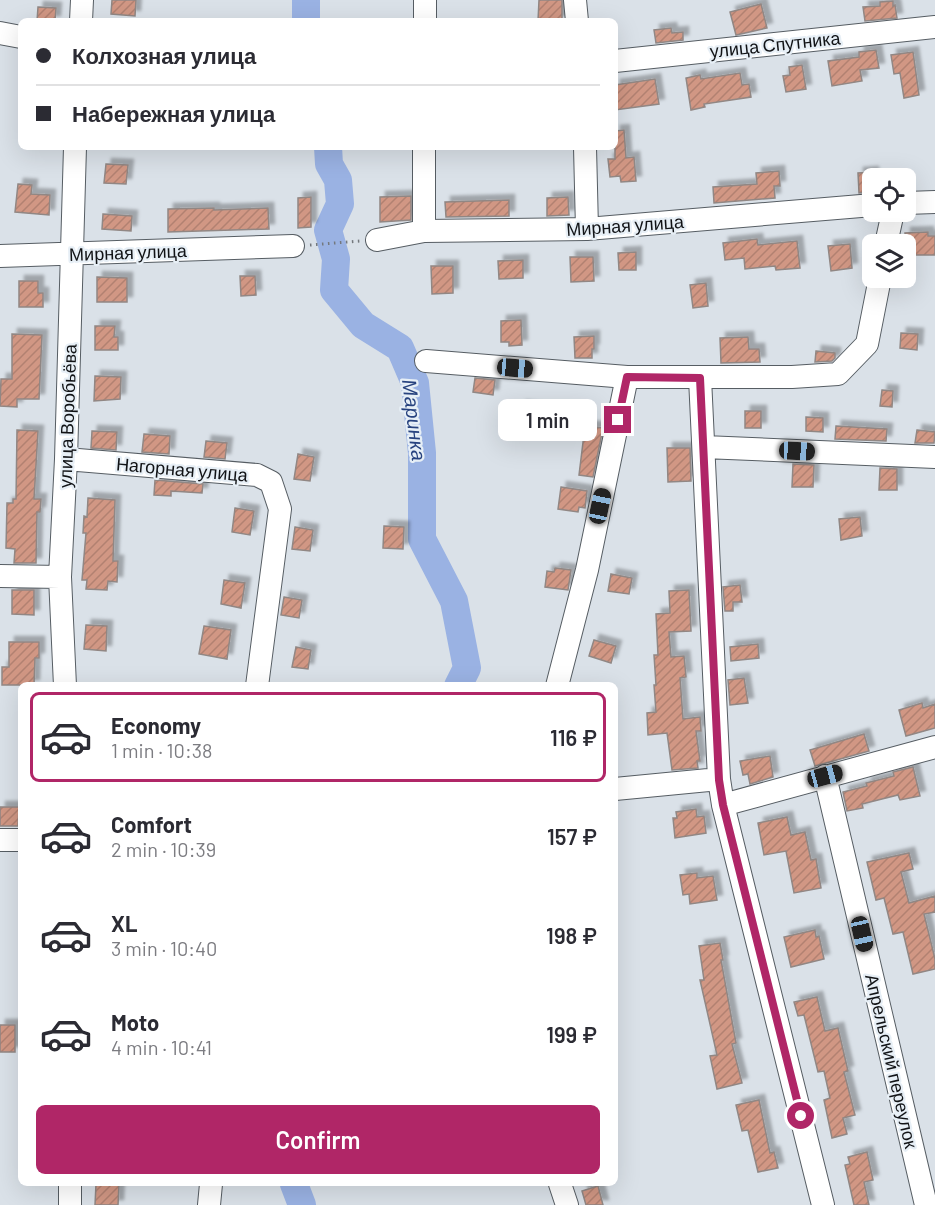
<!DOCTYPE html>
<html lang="en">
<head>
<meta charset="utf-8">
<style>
  :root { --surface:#fff; --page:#f2f2f3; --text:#2b2b33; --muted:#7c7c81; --line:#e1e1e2; --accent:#b02667 }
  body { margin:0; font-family:Barlow,sans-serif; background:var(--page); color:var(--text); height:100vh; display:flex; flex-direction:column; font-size:22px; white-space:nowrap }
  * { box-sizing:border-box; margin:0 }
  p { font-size:20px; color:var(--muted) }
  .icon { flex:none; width:33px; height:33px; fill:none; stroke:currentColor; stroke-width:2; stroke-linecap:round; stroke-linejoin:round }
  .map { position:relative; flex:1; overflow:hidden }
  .side { position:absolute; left:18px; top:682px; width:600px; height:504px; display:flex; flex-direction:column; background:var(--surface); border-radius:9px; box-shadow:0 6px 24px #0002 }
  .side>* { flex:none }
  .hud { position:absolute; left:18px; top:18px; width:600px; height:132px; border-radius:9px; box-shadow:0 6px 24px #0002; display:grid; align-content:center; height:132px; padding:0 18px; background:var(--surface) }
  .controls { position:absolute; left:862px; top:168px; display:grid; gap:12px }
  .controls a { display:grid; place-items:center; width:54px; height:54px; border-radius:9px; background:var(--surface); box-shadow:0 6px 24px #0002; font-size:30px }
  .end { position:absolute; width:27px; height:27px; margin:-14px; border:8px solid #b02667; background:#fff; box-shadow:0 0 0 3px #fff }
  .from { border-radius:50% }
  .bubble { position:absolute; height:42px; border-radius:9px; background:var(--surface); box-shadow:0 6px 24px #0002; font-size:20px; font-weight:600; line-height:42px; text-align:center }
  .car { position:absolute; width:18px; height:36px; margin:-18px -9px; border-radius:8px; box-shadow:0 0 4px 2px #0007; background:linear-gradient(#222 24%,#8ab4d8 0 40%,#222 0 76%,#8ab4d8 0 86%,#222 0) }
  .hud b { display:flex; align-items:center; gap:21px; height:57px; font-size:22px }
  .hud b+b { border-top:2px solid var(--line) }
  .hud i { width:15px; height:15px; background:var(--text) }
  ul { padding:10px 0 0; list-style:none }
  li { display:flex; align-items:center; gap:18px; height:90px; margin:0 12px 9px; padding:0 6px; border:3px solid transparent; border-radius:9px }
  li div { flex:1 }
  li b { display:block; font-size:22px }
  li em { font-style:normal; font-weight:600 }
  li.active { border-color:var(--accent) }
  li>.icon { width:54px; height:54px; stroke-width:1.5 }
  .primary-button { display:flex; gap:12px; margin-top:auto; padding:12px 18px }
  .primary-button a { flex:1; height:69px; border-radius:9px; background:var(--accent); color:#fff; font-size:24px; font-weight:600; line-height:69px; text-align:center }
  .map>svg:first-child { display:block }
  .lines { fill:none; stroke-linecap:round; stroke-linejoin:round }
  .river { stroke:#9ab2e3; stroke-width:28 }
  .building { fill:url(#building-hatch); stroke:#918784; stroke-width:1.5; filter:url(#shadow) }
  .minor-casing { stroke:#565d63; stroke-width:24 }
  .path { stroke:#74787d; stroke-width:3; stroke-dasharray:1.5 4.5; stroke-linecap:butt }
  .minor { stroke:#fff; stroke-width:22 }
  .route { stroke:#b02667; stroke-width:8 }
  .labels { text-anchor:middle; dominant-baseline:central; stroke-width:4.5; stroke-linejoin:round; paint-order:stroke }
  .street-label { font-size:18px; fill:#111316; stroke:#e7eff6 }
  .water-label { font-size:20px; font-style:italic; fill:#28437f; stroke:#e7eff6 }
</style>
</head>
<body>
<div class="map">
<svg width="935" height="1205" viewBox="0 0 935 1205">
  <defs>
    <pattern id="building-hatch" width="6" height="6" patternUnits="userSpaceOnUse" patternTransform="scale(1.5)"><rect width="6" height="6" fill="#d19784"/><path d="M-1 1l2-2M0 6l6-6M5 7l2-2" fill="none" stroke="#b28171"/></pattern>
    <filter id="shadow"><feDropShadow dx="5.5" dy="-5.5" stdDeviation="1.5" flood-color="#0004"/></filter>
  </defs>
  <rect width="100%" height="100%" fill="#dae1e8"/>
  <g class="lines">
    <path class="river" d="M306,0V21
      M328,147L329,164L338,180L340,204L328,230L336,259L334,290L363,325L400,348L415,383L422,453V539L454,601L467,668L458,686
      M294,1184L302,1205"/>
  </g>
  <path class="building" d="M112,0H136L135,16L111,14Z
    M539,0H562V21H538Z
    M893,1V6L895,5L897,18L865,21L863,7L880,6V2Z
    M761,4L767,28L736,35L730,12Z
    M38,7L56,8L55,21H37Z
    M671,28L672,33L683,32V40L656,43L654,30Z
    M876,50L879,68L860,70L862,81L832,86L828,61L859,57V52Z
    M913,52L919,95L904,98L900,73L894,74L891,55Z
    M802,65L806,89L786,92L783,76L790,75L789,67Z
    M740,73L742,85L749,84L751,97L704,104L705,107L691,110L686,78L700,75L701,79Z
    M655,79L659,104L615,110V85Z
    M624,130L626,158L634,157L636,181L621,182L620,176L610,177L608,159H615V131Z
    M106,164L128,165L126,184L104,183Z
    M779,171L780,186H774L775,198L714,203L713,187L757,184L756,173Z
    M873,172V192L859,193L858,173Z
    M18,184L32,185L31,194L50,195L49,215L15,212Z
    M411,196V220L380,222V197Z
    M311,197V227L298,228V198Z
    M568,197L569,215L547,216V198Z
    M509,200V216L446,217L445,202Z
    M214,208V210L268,208L269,229L168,232V209Z
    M103,214L132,216L131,231L102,229Z
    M928,232V236H935V255H906L905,233Z
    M757,239L758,245L797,241L800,268L776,270L775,266L745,269L744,258L725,260L723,243Z
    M850,244L852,268L831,271L828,246Z
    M636,252V270H619L618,253Z
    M570,257H593L594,281L571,282Z
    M523,260V278L499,279L498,261Z
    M431,266H453V293L432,294Z
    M240,276H255L256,295L241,296Z
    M97,277L127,278V302H97Z
    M19,281H38V293H43V307H19Z
    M706,283L708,306L693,308L690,285Z
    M521,320L522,345L509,346V342H501V321Z
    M95,326H115L114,337H118V350H95Z
    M901,333L918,334L917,350L900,348Z
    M12,334L42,335L39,399H17V407L0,406L1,379H12Z
    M594,336V349H592V358H575L574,337Z
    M748,337L749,349H759L760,362L721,363L720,338Z
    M816,351L835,353V358L832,361L815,362Z
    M95,376L121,377L120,399L94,401Z
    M475,378L495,380L493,395L473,392Z
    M882,390L893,391L892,407L880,406Z
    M521,406L547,410L545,427L518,423Z
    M745,411H761V428H745Z
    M806,417L823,418V432L806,431Z
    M585,426L603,428L593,477L579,475Z
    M836,426L887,429L886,441L835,439Z
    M17,430L38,431L34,499H41L40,512H37L36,563H14L15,549L6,548L7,503H13V499H16Z
    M917,430L935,432L934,443H915Z
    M92,431L117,432L116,450L91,448Z
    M144,434L170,436L169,454L142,452Z
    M206,441L227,443L225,459L204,457Z
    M667,448H690L691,481L668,482Z
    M298,454L314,457L310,481L294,479Z
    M793,464L814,465L813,487H792Z
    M880,468L897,469V490H879Z
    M155,480L203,484L202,493L171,491V496L154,495Z
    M561,487L587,491L585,508L579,507L578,512L558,509Z
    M88,498L115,500L113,561H118L117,582L108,581L107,590L86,589L87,580H82L86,533H83L84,516L87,517Z
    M235,508L254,511L250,535L232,532Z
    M860,517L862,536L841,540L839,519Z
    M384,526L404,527L403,549L383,548Z
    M295,527L313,530L310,551L292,549Z
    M555,568L571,570L568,590L545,587L547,571L554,572Z
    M611,574L632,578L629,594L608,591Z
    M224,580L245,583L241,608L221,604Z
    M740,585L742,602H733V611H725L723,587Z
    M12,590H34V615L12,614Z
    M689,590L691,631L669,632L671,657L684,656L686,677L680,678L683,719L700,717L701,731H696L700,761H697L698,768L672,770L667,733L648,735L647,713L656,712L654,685H656L654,655H658L656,614L670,613L669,591Z
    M284,597L302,600L299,618L281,615Z
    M86,625L107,626L106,651L84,649Z
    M204,626L231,630L227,659L199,654Z
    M594,640L616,646L611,663L589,656Z
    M9,642H39V658H35L34,685H2V667H9Z
    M758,644L759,658L731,661L730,647Z
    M296,647L311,650L308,669L292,667Z
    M744,678L748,703L730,705L728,680Z
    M922,703L923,708L935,704V728L906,736L899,710Z
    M864,734L869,751L815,766L810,750Z
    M770,756L773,777L750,784L748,774L743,775L740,761Z
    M913,767L920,796L900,800L898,795L862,804L863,808L847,811L843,792L867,786L866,783L894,776L893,772Z
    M0,807H19L18,826H0Z
    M696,809L697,817L704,816L706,833L675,838L673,818H677L676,812Z
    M787,817L791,835L805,832L811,860L816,859L821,888L794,893L786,851L764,855L758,823Z
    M909,853L913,869L901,872L909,903L935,896V912L924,914L935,959V969L913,974L903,932L893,934L884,898L876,900L867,862Z
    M697,873V878L713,876L717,900L690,904L689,894L683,895L680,875Z
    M815,930L816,937L819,936L824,959L791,967L784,937Z
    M720,943L723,960H721L736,1043L732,1044L742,1083L717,1089L710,1056L717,1055L700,980H704L699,946Z
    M817,997L825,1031L838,1028L848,1071L844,1072L855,1115L843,1118L847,1134L832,1138L824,1100L830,1098L824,1071L818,1072L804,1015L798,1016L794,1002Z
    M0,1025H15V1052H0Z
    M759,1100L770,1153L774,1152L778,1168L758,1172L748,1130L742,1131L736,1105Z
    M867,1152L873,1180L864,1182L869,1205H854L845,1165L850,1164L848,1157Z
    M96,1184H119L118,1205H95Z
    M598,1186L603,1205H586L582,1191Z"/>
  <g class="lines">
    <defs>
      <path id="minor" d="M575,0L577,21
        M81,21L82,0
        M425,21V0
        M0,33L21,37
        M615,61L935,27
        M585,147L587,229
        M906,203L935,202
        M424,231V147
        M377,240L424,231L587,229L873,205
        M886,244L893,212
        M0,256L293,246
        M426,361L627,377H792L838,374L867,344L880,278
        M700,378L719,779L723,805L823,1205
        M704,447L935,457
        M66,459L257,475L271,482L280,509L257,686
        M0,576L60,577
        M65,686L60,577L66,459L75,147
        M557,686L587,570L627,377
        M825,776L926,1205
        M615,789L719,779
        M723,805L935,747
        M0,840H21
        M70,1184V1205
        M560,1184L567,1205
        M209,1205L211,1184"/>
    </defs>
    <use href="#minor" class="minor-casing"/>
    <path class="path" d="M310,245L360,241"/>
    <use href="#minor" class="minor"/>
  </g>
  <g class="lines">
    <path class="route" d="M618,420L627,377L700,378L719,780L723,805L801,1116"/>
  </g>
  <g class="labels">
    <g class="street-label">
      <text transform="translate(775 44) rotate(-6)">улица Спутника</text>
      <text transform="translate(625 225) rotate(-4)">Мирная улица</text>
      <text transform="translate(128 252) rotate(-2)">Мирная улица</text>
      <text transform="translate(67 416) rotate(-88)">улица Воробьёва</text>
      <text transform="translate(182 469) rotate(5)">Нагорная улица</text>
      <text transform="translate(892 1061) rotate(77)">Апрельский переулок</text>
    </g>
    <g class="water-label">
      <text transform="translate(415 420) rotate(83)">Маринка</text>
    </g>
  </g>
</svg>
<div class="controls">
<a><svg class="icon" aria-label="locate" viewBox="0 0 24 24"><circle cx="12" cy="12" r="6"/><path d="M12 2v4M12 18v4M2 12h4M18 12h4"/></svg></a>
<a><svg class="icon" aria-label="layers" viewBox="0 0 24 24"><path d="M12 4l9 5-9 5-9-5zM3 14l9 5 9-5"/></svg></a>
</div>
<i class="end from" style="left:801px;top:1116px"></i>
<i class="end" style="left:618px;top:420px"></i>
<div class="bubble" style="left:498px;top:399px;width:99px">1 min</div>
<i class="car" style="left:515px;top:368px;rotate:95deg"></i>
<i class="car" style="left:797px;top:451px;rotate:93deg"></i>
<i class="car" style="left:600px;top:506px;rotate:12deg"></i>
<i class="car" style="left:825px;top:776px;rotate:75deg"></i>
<i class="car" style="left:862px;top:934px;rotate:167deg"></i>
<div class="hud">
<b><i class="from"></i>Колхозная улица</b>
<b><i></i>Набережная улица</b>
</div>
<section class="side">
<ul>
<li class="active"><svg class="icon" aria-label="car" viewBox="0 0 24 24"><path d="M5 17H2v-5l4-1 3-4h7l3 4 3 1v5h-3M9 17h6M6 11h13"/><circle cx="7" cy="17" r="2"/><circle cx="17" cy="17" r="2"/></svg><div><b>Economy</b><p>1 min · 10:38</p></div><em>116 ₽</em></li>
<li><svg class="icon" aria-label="car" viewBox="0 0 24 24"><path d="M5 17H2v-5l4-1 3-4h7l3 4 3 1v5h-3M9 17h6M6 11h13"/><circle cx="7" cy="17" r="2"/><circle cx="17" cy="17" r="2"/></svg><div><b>Comfort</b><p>2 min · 10:39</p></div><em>157 ₽</em></li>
<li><svg class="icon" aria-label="car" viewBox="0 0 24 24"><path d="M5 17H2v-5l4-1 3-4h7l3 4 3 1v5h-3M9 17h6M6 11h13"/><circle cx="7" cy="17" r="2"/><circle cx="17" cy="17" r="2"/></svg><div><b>XL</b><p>3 min · 10:40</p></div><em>198 ₽</em></li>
<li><svg class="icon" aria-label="car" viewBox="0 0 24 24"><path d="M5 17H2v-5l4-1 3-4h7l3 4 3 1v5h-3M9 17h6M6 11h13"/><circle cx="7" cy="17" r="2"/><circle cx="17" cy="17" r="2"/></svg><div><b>Moto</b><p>4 min · 10:41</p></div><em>199 ₽</em></li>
</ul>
<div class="primary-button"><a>Confirm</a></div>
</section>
</div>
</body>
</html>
